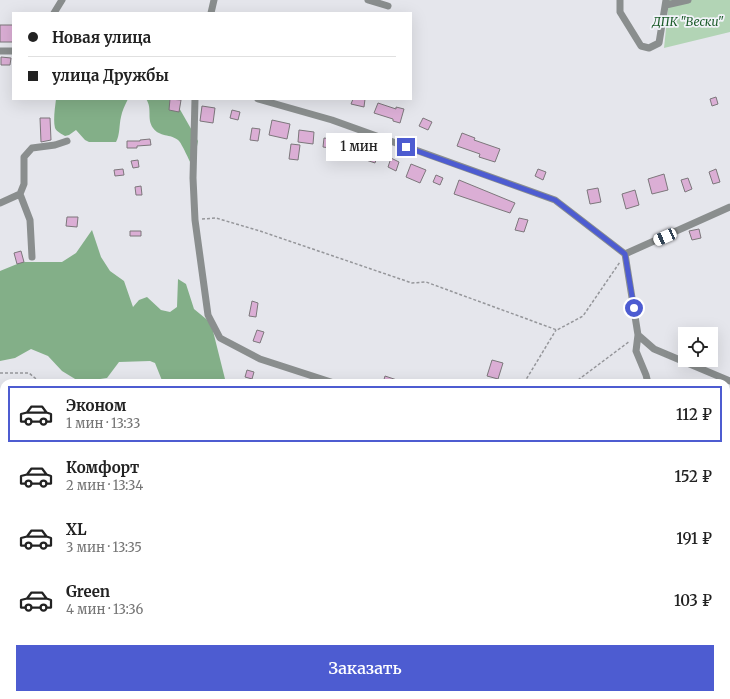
<!DOCTYPE html>
<html lang="ru">
<head>
<meta charset="utf-8">
<style>
  :root { --surface:#fff; --page:#f2f2f2; --text:#222; --muted:#767676; --line:#e0e0e0; --accent:#4d5cd1 }
  body { margin:0; font-family:Merriweather,serif; background:var(--page); color:var(--text); height:100vh; display:flex; flex-direction:column; font-size:15px; white-space:nowrap }
  * { box-sizing:border-box; margin:0 }
  p { font-size:13px; color:var(--muted) }
  .icon { flex:none; width:22px; height:22px; fill:none; stroke:currentColor; stroke-width:2; stroke-linecap:round; stroke-linejoin:round }
  .map { position:relative; flex:1; overflow:hidden }
  .sheet { position:absolute; left:0px; top:379px; width:730px; height:320px; display:flex; flex-direction:column; background:var(--surface); border-radius:12px 12px 0 0; box-shadow:0 4px 16px #0002 }
  .sheet>* { flex:none }
  .top-card { position:absolute; left:12px; top:12px; width:400px; height:88px; border-radius:0px; box-shadow:0 4px 16px #0002; display:grid; align-content:center; height:88px; padding:0 16px; background:var(--surface) }
  .fabs { position:absolute; left:678px; top:327px; display:grid; gap:8px }
  .fabs a { display:grid; place-items:center; width:40px; height:40px; border-radius:0px; background:var(--surface); box-shadow:0 4px 16px #0002; font-size:20px }
  .end { position:absolute; width:18px; height:18px; margin:-9px; border:5px solid #4d5cd1; background:#fff; box-shadow:0 0 0 2px #fff }
  .from { border-radius:50% }
  .bubble { position:absolute; height:28px; border-radius:0px; background:var(--surface); box-shadow:0 4px 16px #0002; font-size:13px; font-weight:600; line-height:28px; text-align:center }
  .car { position:absolute; width:12px; height:24px; margin:-12px -6px; border-radius:5px; box-shadow:0 0 3px 1px #0007; background:linear-gradient(#fff 24%,#345 0 40%,#fff 0 76%,#345 0 86%,#fff 0) }
  .top-card b { display:flex; align-items:center; gap:14px; height:38px; font-size:15px }
  .top-card b+b { border-top:1px solid var(--line) }
  .top-card i { width:10px; height:10px; background:var(--text) }
  ul { padding:7px 0 0; list-style:none }
  li { display:flex; align-items:center; gap:12px; height:56px; margin:0 8px 6px; padding:0 8px; border:2px solid transparent; border-radius:0px }
  li div { flex:1 }
  li b { display:block; font-size:15px }
  li em { font-style:normal; font-weight:600 }
  li.active { border-color:var(--accent) }
  li>.icon { width:36px; height:36px; stroke-width:1.5 }
  .primary-button { display:flex; gap:8px; margin-top:auto; padding:8px 16px }
  .primary-button a { flex:1; height:46px; border-radius:0px; background:var(--accent); color:#fff; font-size:16px; font-weight:600; line-height:46px; text-align:center }
  .map>svg:first-child { display:block }
  .green { fill:#b2d4b5 }
  .forest { fill:#83af88 }
  .building { fill:#dbaed5; stroke:#7c777b }
  .lines { fill:none; stroke-linecap:round; stroke-linejoin:round }
  .path { stroke:#95969a; stroke-width:1.5; stroke-dasharray:3 2; stroke-linecap:butt }
  .minor { stroke:#8a8e8e; stroke-width:7 }
  .route { stroke:#4d5cd1; stroke-width:5 }
  .labels { text-anchor:middle; dominant-baseline:central; stroke-width:3.5; stroke-linejoin:round; paint-order:stroke }
  .park-label { font-size:12px; font-style:italic; fill:#1c5c2a; stroke:#f2f3f9 }
</style>
</head>
<body>
<div class="map">
<svg width="730" height="699" viewBox="0 0 730 699">
  <rect width="100%" height="100%" fill="#e5e6ec"/>
  <path class="green" d="M669,0H730V32L664,48Z"/>
  <path class="forest" d="M56,99H128C125,105 122,111 121,117C119,125 120,135 116,142H89L85,140L76,130L69,135L65,136C62,134 57,132 55,128C53,120 55,108 56,99Z
    M146,99H174L198,141L193,167C189,161 182,143 178,140C171,134 159,137 153,128C146,118 153,109 146,99Z
    M92,230L101,257L110,271L124,281L133,307L139,300L147,297L161,310L170,312L177,307L178,279L186,284L194,309L211,323L226,383H163L155,363L150,361L119,362L107,378L80,382L62,371L48,356L31,349L15,358L0,361V271L22,262H62L76,253Z
    M169,695H302L297,699H170Z"/>
  <path class="building" d="M0,25H13V42H0Z
    M1,57L11,58L10,65H1Z
    M716,97L718,104L712,106L710,99Z
    M170,99L181,100L179,112L169,110Z
    M353,99H365L364,107L351,104Z
    M378,103L396,109V107L404,109L400,123L393,121V119L374,113Z
    M202,106L215,108L213,123L200,121Z
    M232,110L240,112L238,120L230,118Z
    M40,118H50L51,140L41,142Z
    M423,118L432,122L428,130L419,126Z
    M272,120L290,124L287,139L269,135Z
    M252,128L260,129L258,141L250,140Z
    M299,130L314,132L313,144L298,142Z
    M462,133L475,138L474,140L500,149L495,162L479,157L480,154L457,146Z
    M324,138L331,139L330,148L323,147Z
    M150,139L151,145L137,146V148H127V141H140V140Z
    M346,141L357,142L355,153L345,151Z
    M291,144L300,145L298,160L289,159Z
    M369,150L378,154L375,163L366,160Z
    M391,158L399,162L396,171L388,167Z
    M138,160L139,167L133,168L131,161Z
    M411,164L426,170L420,183L406,177Z
    M123,169L124,175L115,176L114,170Z
    M538,169L546,172L543,180L535,176Z
    M716,169L720,182L713,184L709,172Z
    M664,174L668,190L652,194L648,179Z
    M436,175L443,178L440,185L433,182Z
    M688,178L692,189L685,192L681,180Z
    M459,180L515,203L510,213L454,194Z
    M141,186L142,195H136L135,187Z
    M598,188L601,202L590,204L587,190Z
    M635,190L639,205L626,209L622,194Z
    M67,217H78L77,227L66,226Z
    M519,218L528,220L524,232L515,230Z
    M699,229L701,238L692,240L689,231Z
    M130,231H141V236H130Z
    M21,251L24,262L17,264L14,253Z
    M252,301L258,303L256,317L249,316Z
    M257,330L264,332L260,343L253,341Z
    M492,360L503,363L498,379L487,376Z
    M247,370L254,372L252,379L245,377Z
    M385,376L403,382V383H383Z"/>
  <g class="lines">
    <path class="path" d="M202,219L216,218L260,231L412,283L426,282L557,330L583,316L620,262
      M0,373H29L41,383
      M524,383L556,330
      M574,383L630,341
      M0,482L4,486
      M158,695V699
      M316,699L319,697L325,699
      M385,699L386,695"/>
    <path class="minor" d="M368,0L388,6
      M620,0V12L641,46L649,48L659,43L666,0
      M666,5L688,0
      M54,13L62,0
      M211,13L214,0
      M0,51H13
      M195,99L193,178L195,220L208,315L220,338L260,359L334,383
      M258,99L332,120L555,200L625,254L730,207
      M20,194L30,220L32,257
      M0,203L20,194L24,184V157L32,148L55,145L67,141
      M625,254L638,335L654,349L730,381
      M638,335L636,351L646,375L648,383
      M726,489L730,493"/>
  </g>
  <g class="lines">
    <path class="route" d="M406,147L555,200L625,254L634,308"/>
  </g>
  <g class="labels">
    <g class="park-label">
      <text x="688" y="21">ДПК "Вески"</text>
    </g>
  </g>
</svg>
<div class="fabs">
<a><svg class="icon" aria-label="locate" viewBox="0 0 24 24"><circle cx="12" cy="12" r="6"/><path d="M12 2v4M12 18v4M2 12h4M18 12h4"/></svg></a>
</div>
<i class="end from" style="left:634px;top:308px"></i>
<i class="end" style="left:406px;top:147px"></i>
<div class="bubble" style="left:326px;top:133px;width:66px">1 мин</div>
<i class="car" style="left:665px;top:237px;rotate:246deg"></i>
<div class="top-card">
<b><i class="from"></i>Новая улица</b>
<b><i></i>улица Дружбы</b>
</div>
<section class="sheet">
<ul>
<li class="active"><svg class="icon" aria-label="car" viewBox="0 0 24 24"><path d="M5 17H2v-5l4-1 3-4h7l3 4 3 1v5h-3M9 17h6M6 11h13"/><circle cx="7" cy="17" r="2"/><circle cx="17" cy="17" r="2"/></svg><div><b>Эконом</b><p>1 мин · 13:33</p></div><em>112 ₽</em></li>
<li><svg class="icon" aria-label="car" viewBox="0 0 24 24"><path d="M5 17H2v-5l4-1 3-4h7l3 4 3 1v5h-3M9 17h6M6 11h13"/><circle cx="7" cy="17" r="2"/><circle cx="17" cy="17" r="2"/></svg><div><b>Комфорт</b><p>2 мин · 13:34</p></div><em>152 ₽</em></li>
<li><svg class="icon" aria-label="car" viewBox="0 0 24 24"><path d="M5 17H2v-5l4-1 3-4h7l3 4 3 1v5h-3M9 17h6M6 11h13"/><circle cx="7" cy="17" r="2"/><circle cx="17" cy="17" r="2"/></svg><div><b>XL</b><p>3 мин · 13:35</p></div><em>191 ₽</em></li>
<li><svg class="icon" aria-label="car" viewBox="0 0 24 24"><path d="M5 17H2v-5l4-1 3-4h7l3 4 3 1v5h-3M9 17h6M6 11h13"/><circle cx="7" cy="17" r="2"/><circle cx="17" cy="17" r="2"/></svg><div><b>Green</b><p>4 мин · 13:36</p></div><em>103 ₽</em></li>
</ul>
<div class="primary-button"><a>Заказать</a></div>
</section>
</div>
</body>
</html>
